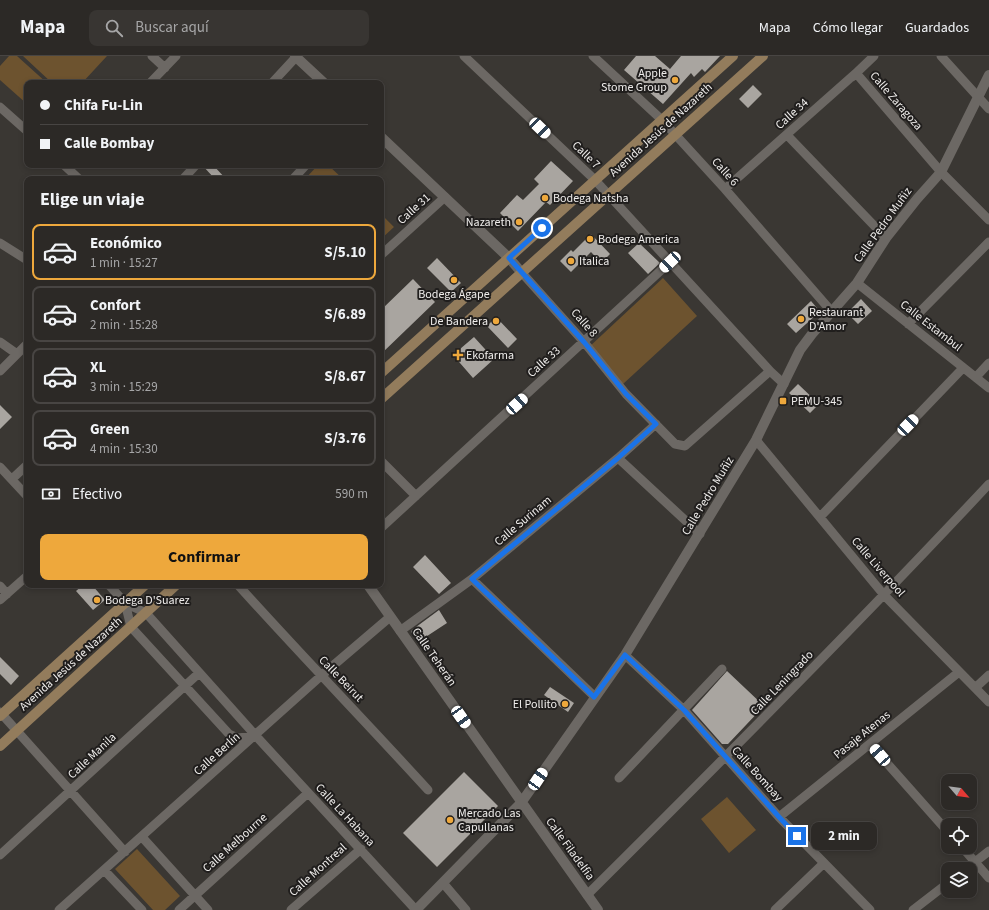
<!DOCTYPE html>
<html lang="es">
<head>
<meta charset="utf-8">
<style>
  :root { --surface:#2c2926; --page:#383532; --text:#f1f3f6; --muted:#a6a6a7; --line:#484543; --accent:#eea83c }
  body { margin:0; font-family:"Source Sans 3",sans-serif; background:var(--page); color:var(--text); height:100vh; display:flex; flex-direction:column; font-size:15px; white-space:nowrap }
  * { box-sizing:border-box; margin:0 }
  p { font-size:13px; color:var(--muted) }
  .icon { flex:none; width:22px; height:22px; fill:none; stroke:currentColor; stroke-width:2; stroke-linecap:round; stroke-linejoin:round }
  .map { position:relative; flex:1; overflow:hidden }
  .panel { position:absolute; left:24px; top:120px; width:360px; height:412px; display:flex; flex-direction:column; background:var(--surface); border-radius:8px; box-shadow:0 2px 6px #0003,0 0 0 1px var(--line) }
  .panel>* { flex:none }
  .guide { position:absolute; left:24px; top:24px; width:360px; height:88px; border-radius:8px; box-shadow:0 2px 6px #0003,0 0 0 1px var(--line); display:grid; align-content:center; height:88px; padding:0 16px; background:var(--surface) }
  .needle { width:26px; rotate:118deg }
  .tools { position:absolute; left:941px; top:718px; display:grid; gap:8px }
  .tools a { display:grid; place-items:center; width:36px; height:36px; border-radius:8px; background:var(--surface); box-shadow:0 2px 6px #0003,0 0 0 1px var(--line); font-size:20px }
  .end { position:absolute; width:18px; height:18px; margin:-9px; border:5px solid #1a73e8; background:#fff; box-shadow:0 0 0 2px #fff }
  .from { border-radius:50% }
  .bubble { position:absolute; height:28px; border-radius:8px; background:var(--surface); box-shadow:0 2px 6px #0003,0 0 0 1px var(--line); font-size:13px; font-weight:700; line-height:28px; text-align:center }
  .car { position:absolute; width:12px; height:24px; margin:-12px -6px; border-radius:5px; box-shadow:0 0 3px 1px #0007; background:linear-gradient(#fff 24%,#345 0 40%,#fff 0 76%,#345 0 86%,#fff 0) }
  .guide b { display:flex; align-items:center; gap:14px; height:38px; font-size:15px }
  .guide b+b { border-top:1px solid var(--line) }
  .guide i { width:10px; height:10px; background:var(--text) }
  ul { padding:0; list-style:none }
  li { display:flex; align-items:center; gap:12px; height:56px; margin:0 8px 6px; padding:0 8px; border:2px solid var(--line); border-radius:8px }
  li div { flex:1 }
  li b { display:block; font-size:15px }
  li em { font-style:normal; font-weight:700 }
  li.active { border-color:var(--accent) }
  li>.icon { width:36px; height:36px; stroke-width:1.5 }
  h2 { padding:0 16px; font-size:18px; line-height:48px }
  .pay { display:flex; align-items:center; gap:10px; height:44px; padding:0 16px; font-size:15px }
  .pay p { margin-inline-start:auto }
  .primary-button { display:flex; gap:8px; margin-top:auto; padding:8px 16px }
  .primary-button a { flex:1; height:46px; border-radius:8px; background:var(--accent); color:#111; font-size:16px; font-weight:700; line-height:46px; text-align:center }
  header { display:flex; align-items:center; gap:24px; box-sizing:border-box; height:56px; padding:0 20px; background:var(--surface); border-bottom:1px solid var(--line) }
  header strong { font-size:19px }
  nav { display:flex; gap:22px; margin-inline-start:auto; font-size:14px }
  .search { width:280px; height:36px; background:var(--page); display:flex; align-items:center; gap:10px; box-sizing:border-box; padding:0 14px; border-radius:8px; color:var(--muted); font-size:15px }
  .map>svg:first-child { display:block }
  .green { fill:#6d532f }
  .building { fill:#a9a5a0 }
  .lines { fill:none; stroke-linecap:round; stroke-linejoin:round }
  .minor { stroke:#6c6864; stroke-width:9 }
  .tertiary { stroke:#6c6864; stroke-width:10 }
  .secondary { stroke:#937c5c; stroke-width:10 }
  .route { stroke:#1a73e8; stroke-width:5 }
  .poi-dot { fill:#eea83c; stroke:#201e1d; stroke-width:1.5 }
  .labels { text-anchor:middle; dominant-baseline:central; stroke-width:4; stroke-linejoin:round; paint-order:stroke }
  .poi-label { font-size:12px; fill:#efedeb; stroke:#201e1d; text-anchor:start }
  .street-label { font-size:12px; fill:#efedeb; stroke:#201e1d }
</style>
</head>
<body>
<header>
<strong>Mapa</strong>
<div class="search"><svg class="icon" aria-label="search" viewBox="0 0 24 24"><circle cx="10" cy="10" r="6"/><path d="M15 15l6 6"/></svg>Buscar aquí</div>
<nav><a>Mapa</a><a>Cómo llegar</a><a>Guardados</a></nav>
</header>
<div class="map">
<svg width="989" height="854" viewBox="0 0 989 854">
  <rect width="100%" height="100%" fill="#3a3733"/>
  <path class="green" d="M9,0H17L47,27H27V48L0,24V10Z
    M23,0H107L82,27H52Z
    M318,109H328L343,123H305Z
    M381,158L394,171L381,183Z
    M663,222L697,260L623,328L588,292Z
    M727,741L756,774L729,797L701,763Z
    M137,793L180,840L165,854H153L115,813Z"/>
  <path class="building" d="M636,0H655L670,13L681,0H720L705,16L702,13L694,21L691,17L663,48L624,14Z
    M753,29L762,38L748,52L739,43Z
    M551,105L573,125L550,149L546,146L518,175L500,157L517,139L523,144L539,128L534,123Z
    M202,109H213L226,123H215Z
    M591,178L610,198L601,207L591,196L571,216L560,205L571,194L573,196Z
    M639,187L660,207L648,218L628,197Z
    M437,202L461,227L451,236L427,212Z
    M413,223L435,246L381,298V254Z
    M861,243L872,255L858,268L847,257Z
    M811,245L817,252L816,259L796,277L787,268Z
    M496,261L517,283L508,292L487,270Z
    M474,281L494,303L473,322L453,299Z
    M798,328L819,348L810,357L789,337Z
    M0,349L12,361L0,373Z
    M425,499L451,527L439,538L413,511Z
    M83,529H92L105,544L93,554L76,535Z
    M439,554L447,567L418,586L411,576L412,574Z
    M0,601L19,620L11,629L0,618Z
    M727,615L764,650L728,688H722L692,654Z
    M550,631L574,647L568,656L544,639Z
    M464,716L498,750L437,811L403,777Z"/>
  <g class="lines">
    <path class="minor" d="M152,0L165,12
      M464,0L595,124L770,315L784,328
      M593,0L662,64L725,133L832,256
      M941,0L989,53
      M852,21L874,0
      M150,27L176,0
      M272,27L297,0
      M0,51L27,75
      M787,79L886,182
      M64,109L79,123
      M183,123L196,109
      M293,123L306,109
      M725,133L856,17L941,116L989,164
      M0,187L27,204
      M381,199L445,141
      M522,217L584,286L626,338L675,388L685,390L770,315
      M857,227L989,332
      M908,268L989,186
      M0,286L17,298
      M0,315L27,288
      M976,321L989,307
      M756,384L884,539L989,646
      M618,402L700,478
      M381,405L416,440
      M0,411L27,440
      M12,423L27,409
      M820,461L963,312
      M381,472L670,206
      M472,523L595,641
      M109,529L125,547L146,557L256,680L416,854
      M238,529C300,598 365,665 428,734
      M0,530L7,538
      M0,544L27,520
      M125,547L131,571L229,678L238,682L256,680
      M400,575L472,523L618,402L656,368
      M625,599L684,654L779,761L870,854
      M975,632L989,619
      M0,656L125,796
      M870,688L948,776
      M619,722L722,613
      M779,761L959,616
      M142,781L208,854
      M962,791L989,822
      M0,799L199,617
      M966,813L989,795
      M104,814L142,854
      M443,827L466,854
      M587,839C723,704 858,568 989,428
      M59,854L322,619L390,561
      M179,854L308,737
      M291,854L361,793
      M775,854L824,807
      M913,854L948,827"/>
    <path class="tertiary" d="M295,0L324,27
      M381,81L509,202L522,217
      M368,529L598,854
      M416,854L521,747L625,599L756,384L800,294L812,278L857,227L886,182L917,143L941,116L989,19"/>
    <path class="secondary" d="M381,317L733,0
      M381,343L763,0
      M0,660L145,529
      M0,690L176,529"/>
  </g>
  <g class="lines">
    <path class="route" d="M542,172L509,202L584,286L626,338L656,368L618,402L472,523L594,641L625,599L684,654L779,761L797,780"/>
  </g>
  <g class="poi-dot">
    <circle cx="675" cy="24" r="4"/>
    <circle cx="545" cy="142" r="4"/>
    <circle cx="519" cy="166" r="4"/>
    <circle cx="590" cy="183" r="4"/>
    <circle cx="571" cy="205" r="4"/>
    <circle cx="454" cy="224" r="4"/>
    <circle cx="801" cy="263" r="4"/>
    <circle cx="496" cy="265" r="4"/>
    <path d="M456 293h4v4h4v4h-4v4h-4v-4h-4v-4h4z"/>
    <rect x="779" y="341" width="8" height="8" rx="2"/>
    <circle cx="97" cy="544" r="4"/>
    <circle cx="565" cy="648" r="4"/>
    <circle cx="450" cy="764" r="4"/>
  </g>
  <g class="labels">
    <g class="poi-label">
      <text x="667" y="17" text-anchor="end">Apple<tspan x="667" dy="14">Stome Group</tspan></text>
      <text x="553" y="142">Bodega Natsha</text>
      <text x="511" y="166" text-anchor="end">Nazareth</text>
      <text x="598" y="183">Bodega America</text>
      <text x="579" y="205">Italica</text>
      <text x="454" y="238" text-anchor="middle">Bodega Ágape</text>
      <text x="809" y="256">Restaurant<tspan x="809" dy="14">D'Amor</tspan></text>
      <text x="488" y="265" text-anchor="end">De Bandera</text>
      <text x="466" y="299">Ekofarma</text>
      <text x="791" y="345">PEMU-345</text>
      <text x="105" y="544">Bodega D'Suarez</text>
      <text x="557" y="648" text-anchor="end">El Pollito</text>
      <text x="458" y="757">Mercado Las<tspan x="458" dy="14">Capullanas</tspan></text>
    </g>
    <g class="street-label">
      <text transform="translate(896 45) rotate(49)">Calle Zaragoza</text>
      <text transform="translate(792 58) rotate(-42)">Calle 34</text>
      <text transform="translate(661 74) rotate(-42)">Avenida Jesús de Nazareth</text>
      <text transform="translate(586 99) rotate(44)">Calle 7</text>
      <text transform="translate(725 116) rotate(48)">Calle 6</text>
      <text transform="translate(414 153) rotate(-42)">Calle 31</text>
      <text transform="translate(883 169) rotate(-54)">Calle Pedro Muñiz</text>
      <text transform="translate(584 267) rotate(49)">Calle 8</text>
      <text transform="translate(931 270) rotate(38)">Calle Estambul</text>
      <text transform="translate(544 306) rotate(-42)">Calle 33</text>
      <text transform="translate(708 440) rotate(-59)">Calle Pedro Muñiz</text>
      <text transform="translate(523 465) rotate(-40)">Calle Surinam</text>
      <text transform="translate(878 511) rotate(49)">Calle Liverpool</text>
      <text transform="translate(434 601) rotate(55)">Calle Teherán</text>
      <text transform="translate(71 608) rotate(-42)">Avenida Jesús de Nazareth</text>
      <text transform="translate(341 623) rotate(46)">Calle Beirut</text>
      <text transform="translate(782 627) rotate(-46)">Calle Leningrado</text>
      <text transform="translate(862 679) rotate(-39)">Pasaje Atenas</text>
      <text transform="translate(217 698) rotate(-42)">Calle Berlín</text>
      <text transform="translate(92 700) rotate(-43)">Calle Manila</text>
      <text transform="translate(757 718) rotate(48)">Calle Bombay</text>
      <text transform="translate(345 759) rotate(47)">Calle La Habana</text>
      <text transform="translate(235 787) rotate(-42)">Calle Melbourne</text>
      <text transform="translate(570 793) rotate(54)">Calle Filadelfia</text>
      <text transform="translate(318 814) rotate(-42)">Calle Montreal</text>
    </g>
  </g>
</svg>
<div class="tools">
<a><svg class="needle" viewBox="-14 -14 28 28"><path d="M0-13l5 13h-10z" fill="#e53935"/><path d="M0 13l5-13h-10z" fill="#a6a6a7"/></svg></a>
<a><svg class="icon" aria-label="locate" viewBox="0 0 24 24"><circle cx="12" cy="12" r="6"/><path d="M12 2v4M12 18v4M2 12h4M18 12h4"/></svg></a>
<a><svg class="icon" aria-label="layers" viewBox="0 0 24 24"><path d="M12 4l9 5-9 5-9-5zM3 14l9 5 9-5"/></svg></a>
</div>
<i class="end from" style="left:542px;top:172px"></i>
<i class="end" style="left:797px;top:780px"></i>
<div class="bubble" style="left:811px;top:766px;width:66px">2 min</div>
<i class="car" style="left:540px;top:72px;rotate:134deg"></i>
<i class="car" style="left:670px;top:206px;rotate:227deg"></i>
<i class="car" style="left:517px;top:348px;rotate:48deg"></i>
<i class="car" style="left:908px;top:369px;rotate:44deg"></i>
<i class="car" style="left:461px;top:661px;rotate:145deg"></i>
<i class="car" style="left:880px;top:699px;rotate:319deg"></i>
<i class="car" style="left:538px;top:723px;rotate:34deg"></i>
<div class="guide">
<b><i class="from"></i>Chifa Fu-Lin</b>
<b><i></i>Calle Bombay</b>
</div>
<section class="panel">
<h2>Elige un viaje</h2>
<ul>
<li class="active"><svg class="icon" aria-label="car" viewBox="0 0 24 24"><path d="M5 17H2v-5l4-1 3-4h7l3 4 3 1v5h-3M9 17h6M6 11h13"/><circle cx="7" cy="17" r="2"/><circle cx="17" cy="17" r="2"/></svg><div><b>Económico</b><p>1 min · 15:27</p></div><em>S/5.10</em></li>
<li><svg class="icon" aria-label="car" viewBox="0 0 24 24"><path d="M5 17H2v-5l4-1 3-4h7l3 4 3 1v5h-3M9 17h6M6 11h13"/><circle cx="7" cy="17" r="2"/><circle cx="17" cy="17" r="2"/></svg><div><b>Confort</b><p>2 min · 15:28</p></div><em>S/6.89</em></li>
<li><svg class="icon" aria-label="car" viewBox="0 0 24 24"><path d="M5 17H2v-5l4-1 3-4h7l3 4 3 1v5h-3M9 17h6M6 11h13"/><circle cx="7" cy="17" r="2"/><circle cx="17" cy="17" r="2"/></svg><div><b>XL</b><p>3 min · 15:29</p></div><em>S/8.67</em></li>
<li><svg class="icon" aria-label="car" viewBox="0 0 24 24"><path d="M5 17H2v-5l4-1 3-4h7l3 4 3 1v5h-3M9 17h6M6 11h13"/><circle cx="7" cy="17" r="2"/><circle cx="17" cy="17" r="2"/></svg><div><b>Green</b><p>4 min · 15:30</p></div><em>S/3.76</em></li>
</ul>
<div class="pay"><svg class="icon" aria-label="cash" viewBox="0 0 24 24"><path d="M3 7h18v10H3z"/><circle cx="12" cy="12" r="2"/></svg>Efectivo<p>590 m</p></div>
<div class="primary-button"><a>Confirmar</a></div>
</section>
</div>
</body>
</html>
